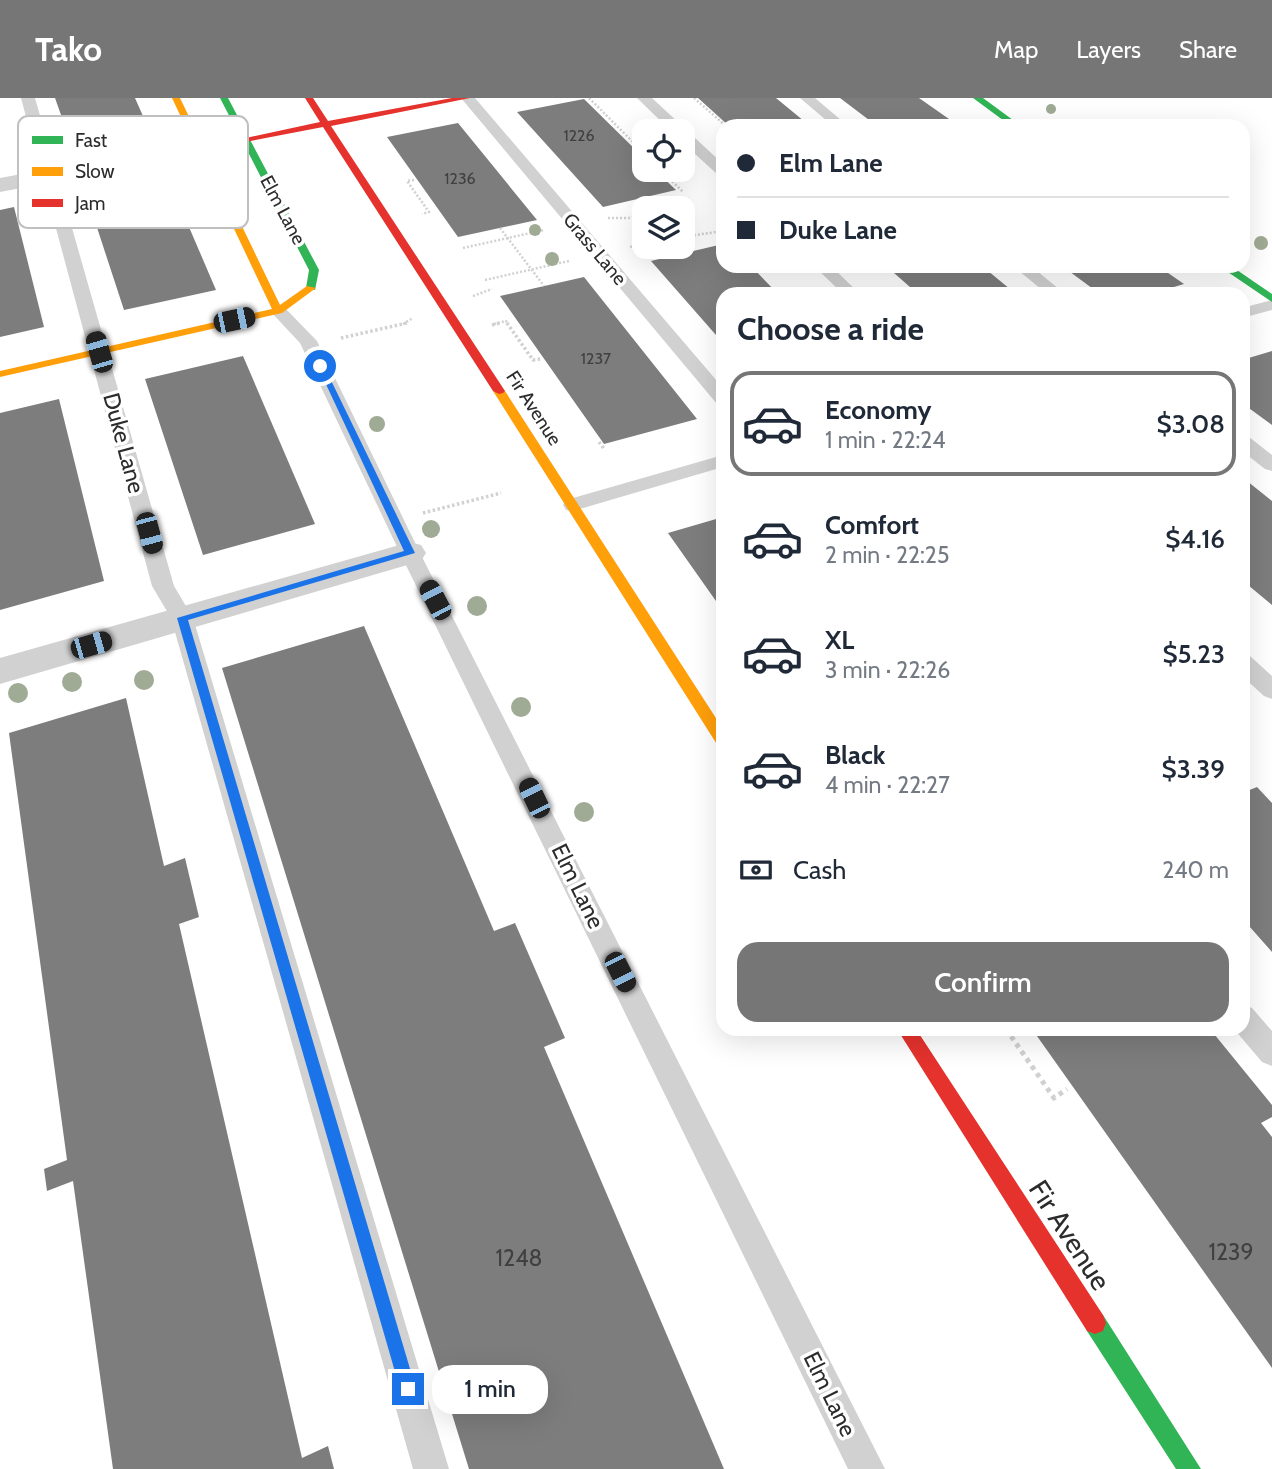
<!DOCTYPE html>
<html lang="en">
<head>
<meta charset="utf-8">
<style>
  :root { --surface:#fff; --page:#f2f2f3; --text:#1f2937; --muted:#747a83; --line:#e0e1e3; --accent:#767676 }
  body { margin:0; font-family:Cabin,sans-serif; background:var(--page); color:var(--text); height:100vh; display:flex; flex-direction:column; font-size:26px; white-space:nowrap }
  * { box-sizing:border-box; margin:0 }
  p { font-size:23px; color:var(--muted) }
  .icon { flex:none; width:38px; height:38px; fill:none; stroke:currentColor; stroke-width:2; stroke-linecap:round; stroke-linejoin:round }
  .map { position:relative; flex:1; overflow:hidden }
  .side { position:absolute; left:716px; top:189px; width:534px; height:749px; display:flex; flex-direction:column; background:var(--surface); border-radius:21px; box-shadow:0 7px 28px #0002 }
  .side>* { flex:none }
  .banner { position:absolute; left:716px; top:21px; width:534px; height:154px; border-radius:21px; box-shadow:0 7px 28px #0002; display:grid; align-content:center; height:154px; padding:0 21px; background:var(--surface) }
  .tools { position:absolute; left:632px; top:21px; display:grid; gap:14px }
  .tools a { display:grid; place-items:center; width:63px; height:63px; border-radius:14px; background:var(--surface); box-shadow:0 7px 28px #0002; font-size:35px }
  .end { position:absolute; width:32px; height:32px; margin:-16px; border:9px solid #1a73e8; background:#fff; box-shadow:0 0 0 4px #fff }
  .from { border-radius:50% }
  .bubble { position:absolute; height:49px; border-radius:21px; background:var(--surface); box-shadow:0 7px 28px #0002; font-size:23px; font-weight:600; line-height:49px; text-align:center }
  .car { position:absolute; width:21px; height:42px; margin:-21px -10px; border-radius:9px; box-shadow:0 0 5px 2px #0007; background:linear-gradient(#222 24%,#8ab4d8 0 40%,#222 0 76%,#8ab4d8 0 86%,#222 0) }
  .banner b { display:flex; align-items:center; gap:24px; height:66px; font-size:26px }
  .banner b+b { border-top:2px solid var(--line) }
  .banner i { width:18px; height:18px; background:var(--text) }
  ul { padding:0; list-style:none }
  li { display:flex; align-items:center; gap:21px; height:105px; margin:0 14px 10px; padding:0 7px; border:4px solid transparent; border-radius:21px }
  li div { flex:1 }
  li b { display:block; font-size:26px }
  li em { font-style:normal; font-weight:600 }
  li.active { border-color:var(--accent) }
  li>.icon { width:63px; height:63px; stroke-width:1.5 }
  h2 { padding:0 21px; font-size:32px; line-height:84px }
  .pay { display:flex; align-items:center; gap:18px; height:77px; padding:0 21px; font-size:26px }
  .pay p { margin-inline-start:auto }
  .action { display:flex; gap:14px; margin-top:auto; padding:14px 21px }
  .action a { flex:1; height:80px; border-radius:21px; background:var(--accent); color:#fff; font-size:28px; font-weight:600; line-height:80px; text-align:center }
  header { display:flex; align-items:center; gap:42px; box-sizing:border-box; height:98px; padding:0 35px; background:var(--accent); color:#fff }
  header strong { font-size:33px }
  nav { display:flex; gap:38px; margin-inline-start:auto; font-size:24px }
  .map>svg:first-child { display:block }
  .building { fill:#7d7d7d }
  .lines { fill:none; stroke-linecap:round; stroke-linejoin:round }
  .path-far2 { stroke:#d1d1d1; stroke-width:2.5; stroke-dasharray:2 2; stroke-linecap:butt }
  .path-far1 { stroke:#d1d1d1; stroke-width:3.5; stroke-dasharray:2.5 2.5; stroke-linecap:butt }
  .path { stroke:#d1d1d1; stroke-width:5; stroke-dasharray:4.5 4.5; stroke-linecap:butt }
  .lane { fill:#d1d1d1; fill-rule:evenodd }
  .street { fill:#d1d1d1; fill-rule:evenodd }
  .fast { fill:#30b455; fill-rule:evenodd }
  .slow { fill:#ff9f0a; fill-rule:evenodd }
  .jam { fill:#e5322d; fill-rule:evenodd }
  .tree { fill:#9fab94 }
  .route { fill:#1a73e8 }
  .labels { text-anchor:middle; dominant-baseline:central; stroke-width:7; stroke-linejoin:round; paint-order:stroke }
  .far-number-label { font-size:16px; fill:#404040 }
  .far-street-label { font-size:19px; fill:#2c2c2c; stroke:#fff }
  .street-label { font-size:23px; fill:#2c2c2c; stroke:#fff }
  .near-number-label { font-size:23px; fill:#404040 }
  .near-street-label { font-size:28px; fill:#2c2c2c; stroke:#fff }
  .key { fill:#fff; stroke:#c0c0c0; stroke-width:2 }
  .key-label { font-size:19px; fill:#2c2c2c }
</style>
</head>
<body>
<header>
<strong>Tako</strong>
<nav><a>Map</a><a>Layers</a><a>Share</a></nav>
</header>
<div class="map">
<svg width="1272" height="1371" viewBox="0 0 1272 1371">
  <rect width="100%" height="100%" fill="#fff"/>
  <path class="building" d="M55,0H135L150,34L72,48Z
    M698,0H776L810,28H729Z
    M840,0H919L959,28H877Z
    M584,1L644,60V72H655L676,92L603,109L517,14Z
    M458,25L537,122L458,139L387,39Z
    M168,80L216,192L124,212L86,96Z
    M14,109L44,229L0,239V112Z
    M723,146V168H751L778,196H723V245L651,163Z
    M886,168H982L1016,196H918Z
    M1062,168H1158L1184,186L1150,196H1100Z
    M584,179L697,321L604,346L500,198Z
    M1272,253V327L1242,305V262Z
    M243,258L315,426L203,457L145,281Z
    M59,301L104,483L0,512V315Z
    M1242,379L1272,403V507L1242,482Z
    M723,419V513L668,435Z
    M364,528L494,833L515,825L565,940L544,949L724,1371H469L222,570Z
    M126,600L164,768L185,760L199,819L179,826L302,1360L328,1348L334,1371H113L73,1083L47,1093L44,1071L67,1062L9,635Z
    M1257,689L1272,705V854L1242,820V695Z
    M1032,931H1210L1272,1007V1019L1261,1025L1272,1039V1270Z"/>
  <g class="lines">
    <path class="path-far2" d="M589,0L644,55
      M694,0L726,28
      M661,72L683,94
      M414,82L407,83L429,114L422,116
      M650,110L689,100
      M608,120H629L644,115
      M500,130L544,188
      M682,139L723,133
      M630,149L644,145
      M463,150L544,132
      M485,182L569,163
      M473,198L492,191
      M403,226L413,220
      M494,226L506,223L508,226"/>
    <path class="path-far1" d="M507,225L533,262L540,261
      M492,227L500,225
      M341,240L407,225
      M599,344L605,352
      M423,415L501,395"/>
    <path class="path" d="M1006,931L1054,1000L1067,991"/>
    <path class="lane" d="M21,0H35L174,488L193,520L449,1371H413L171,520L152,488Z
      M461,0H475L723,290V307L717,306Z
      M637,0H652L723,66V78L718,77L682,44V33H671Z
      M800,0H815L848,28H833Z
      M814,168H831L860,196H843Z
      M1013,168H1031L1065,196H1047Z
      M1272,202V212L1242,220V210Z
      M278,208L284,209L317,243L420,455L885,1371H848L400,455L300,245L270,213Z
      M1242,337L1249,339L1272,357V373L1265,371L1242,353Z
      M723,357V369L573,413L566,412L563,407L566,402Z
      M1242,556L1250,558L1272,578V601L1264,598L1242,578Z
      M1242,906L1252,910L1272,933V968L1262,964L1234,931H1242Z"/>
    <path class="street" d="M201,43L209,45L212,50L209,55L0,94V80Z
      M410,444L421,447L426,455L421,463L0,586V560Z"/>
    <path class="fast" d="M220,0H228L319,172L315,192L306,190L309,172Z
      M973,0H983L1021,28H1011Z
      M1219,168H1231L1272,196V204Z
      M1095,1214L1103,1217L1201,1371H1176L1087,1233L1084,1225L1087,1217Z"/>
    <path class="slow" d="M172,0H180L280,207L307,188L316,190L282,215L0,279V273L272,211Z
      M499,290L505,293L723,631V650L718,648L493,293Z"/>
    <path class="jam" d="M305,0H313L328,23L452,0H470L331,28L505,293L503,295L499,296L493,293L323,29L245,44L241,41L320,24Z
      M897,931H916L1103,1217L1106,1225L1103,1233L1095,1236L1087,1233Z"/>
  </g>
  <g class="tree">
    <circle cx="1051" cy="11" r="5"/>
    <circle cx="535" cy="132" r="6"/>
    <circle cx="1261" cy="145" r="7"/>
    <circle cx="552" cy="161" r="7"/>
    <circle cx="377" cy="326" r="8"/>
    <circle cx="431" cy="431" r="9"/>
    <circle cx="477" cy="508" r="10"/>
    <circle cx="144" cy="582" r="10"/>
    <circle cx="72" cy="584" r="10"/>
    <circle cx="18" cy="595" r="10"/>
    <circle cx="521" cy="609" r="10"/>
    <circle cx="584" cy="714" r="10"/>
  </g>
  <path class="route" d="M317,267L324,268L415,455L188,522L416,1291L413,1297L408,1299L402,1297L400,1291L177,520L404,453Z"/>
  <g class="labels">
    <g class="far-number-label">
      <text x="579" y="37">1226</text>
      <text x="460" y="80">1236</text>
      <text x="596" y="260">1237</text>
    </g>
    <g class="far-street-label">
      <text transform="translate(283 112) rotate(62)">Elm Lane</text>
      <text transform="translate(595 151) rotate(50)">Grass Lane</text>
      <text transform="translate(534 310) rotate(57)">Fir Avenue</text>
    </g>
    <g class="street-label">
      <text transform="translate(124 345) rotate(75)">Duke Lane</text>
      <text transform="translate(578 788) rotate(64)">Elm Lane</text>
      <text transform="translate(830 1296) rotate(64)">Elm Lane</text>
    </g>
    <g class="near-number-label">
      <text x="1231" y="1154">1239</text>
      <text x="519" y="1160">1248</text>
    </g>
    <g class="near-street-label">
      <text transform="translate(1070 1137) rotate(57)">Fir Avenue</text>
    </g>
  </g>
  <rect x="18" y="18" width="230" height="112" rx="10" class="key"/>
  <rect x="32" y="38" width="31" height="8" fill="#30b455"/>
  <rect x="32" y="69" width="31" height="9" fill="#ff9f0a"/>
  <rect x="32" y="101" width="31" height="8" fill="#e5322d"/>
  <g class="key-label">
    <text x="75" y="49">Fast</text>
    <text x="75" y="80">Slow</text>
    <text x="75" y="112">Jam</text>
  </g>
</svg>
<div class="tools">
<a><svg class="icon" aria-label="locate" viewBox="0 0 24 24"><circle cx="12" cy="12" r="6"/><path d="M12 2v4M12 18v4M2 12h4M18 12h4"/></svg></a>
<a><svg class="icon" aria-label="layers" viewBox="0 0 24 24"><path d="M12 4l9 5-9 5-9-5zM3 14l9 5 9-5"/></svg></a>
</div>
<i class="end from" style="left:320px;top:268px"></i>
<i class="end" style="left:408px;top:1291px"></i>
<div class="bubble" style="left:432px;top:1267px;width:116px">1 min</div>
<i class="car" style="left:234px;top:222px;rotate:78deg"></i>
<i class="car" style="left:99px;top:254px;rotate:344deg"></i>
<i class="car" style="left:149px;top:435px;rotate:165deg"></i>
<i class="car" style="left:435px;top:502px;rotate:332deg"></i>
<i class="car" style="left:91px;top:547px;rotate:74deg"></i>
<i class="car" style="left:534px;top:700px;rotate:334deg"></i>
<i class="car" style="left:620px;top:874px;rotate:153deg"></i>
<div class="banner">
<b><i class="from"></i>Elm Lane</b>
<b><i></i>Duke Lane</b>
</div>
<section class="side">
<h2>Choose a ride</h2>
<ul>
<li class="active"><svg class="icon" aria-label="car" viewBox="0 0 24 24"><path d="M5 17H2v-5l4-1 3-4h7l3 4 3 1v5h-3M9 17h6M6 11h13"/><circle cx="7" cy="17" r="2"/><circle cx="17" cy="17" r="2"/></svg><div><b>Economy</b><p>1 min · 22:24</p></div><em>$3.08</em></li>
<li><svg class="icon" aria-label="car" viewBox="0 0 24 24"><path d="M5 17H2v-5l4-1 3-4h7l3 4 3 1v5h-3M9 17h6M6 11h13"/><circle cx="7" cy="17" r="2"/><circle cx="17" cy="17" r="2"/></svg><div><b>Comfort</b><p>2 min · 22:25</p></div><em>$4.16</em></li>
<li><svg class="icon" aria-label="car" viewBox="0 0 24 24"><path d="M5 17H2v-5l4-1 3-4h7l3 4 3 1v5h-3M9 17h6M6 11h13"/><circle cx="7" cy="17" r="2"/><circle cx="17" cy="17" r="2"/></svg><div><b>XL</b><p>3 min · 22:26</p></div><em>$5.23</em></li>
<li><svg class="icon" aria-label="car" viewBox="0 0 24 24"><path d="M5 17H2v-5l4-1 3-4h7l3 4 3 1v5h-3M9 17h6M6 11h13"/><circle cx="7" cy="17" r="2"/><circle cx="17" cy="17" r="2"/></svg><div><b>Black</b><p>4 min · 22:27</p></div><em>$3.39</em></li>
</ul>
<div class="pay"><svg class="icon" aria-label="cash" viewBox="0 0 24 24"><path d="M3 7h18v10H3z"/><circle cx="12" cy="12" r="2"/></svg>Cash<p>240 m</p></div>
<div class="action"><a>Confirm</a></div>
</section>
</div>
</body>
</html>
